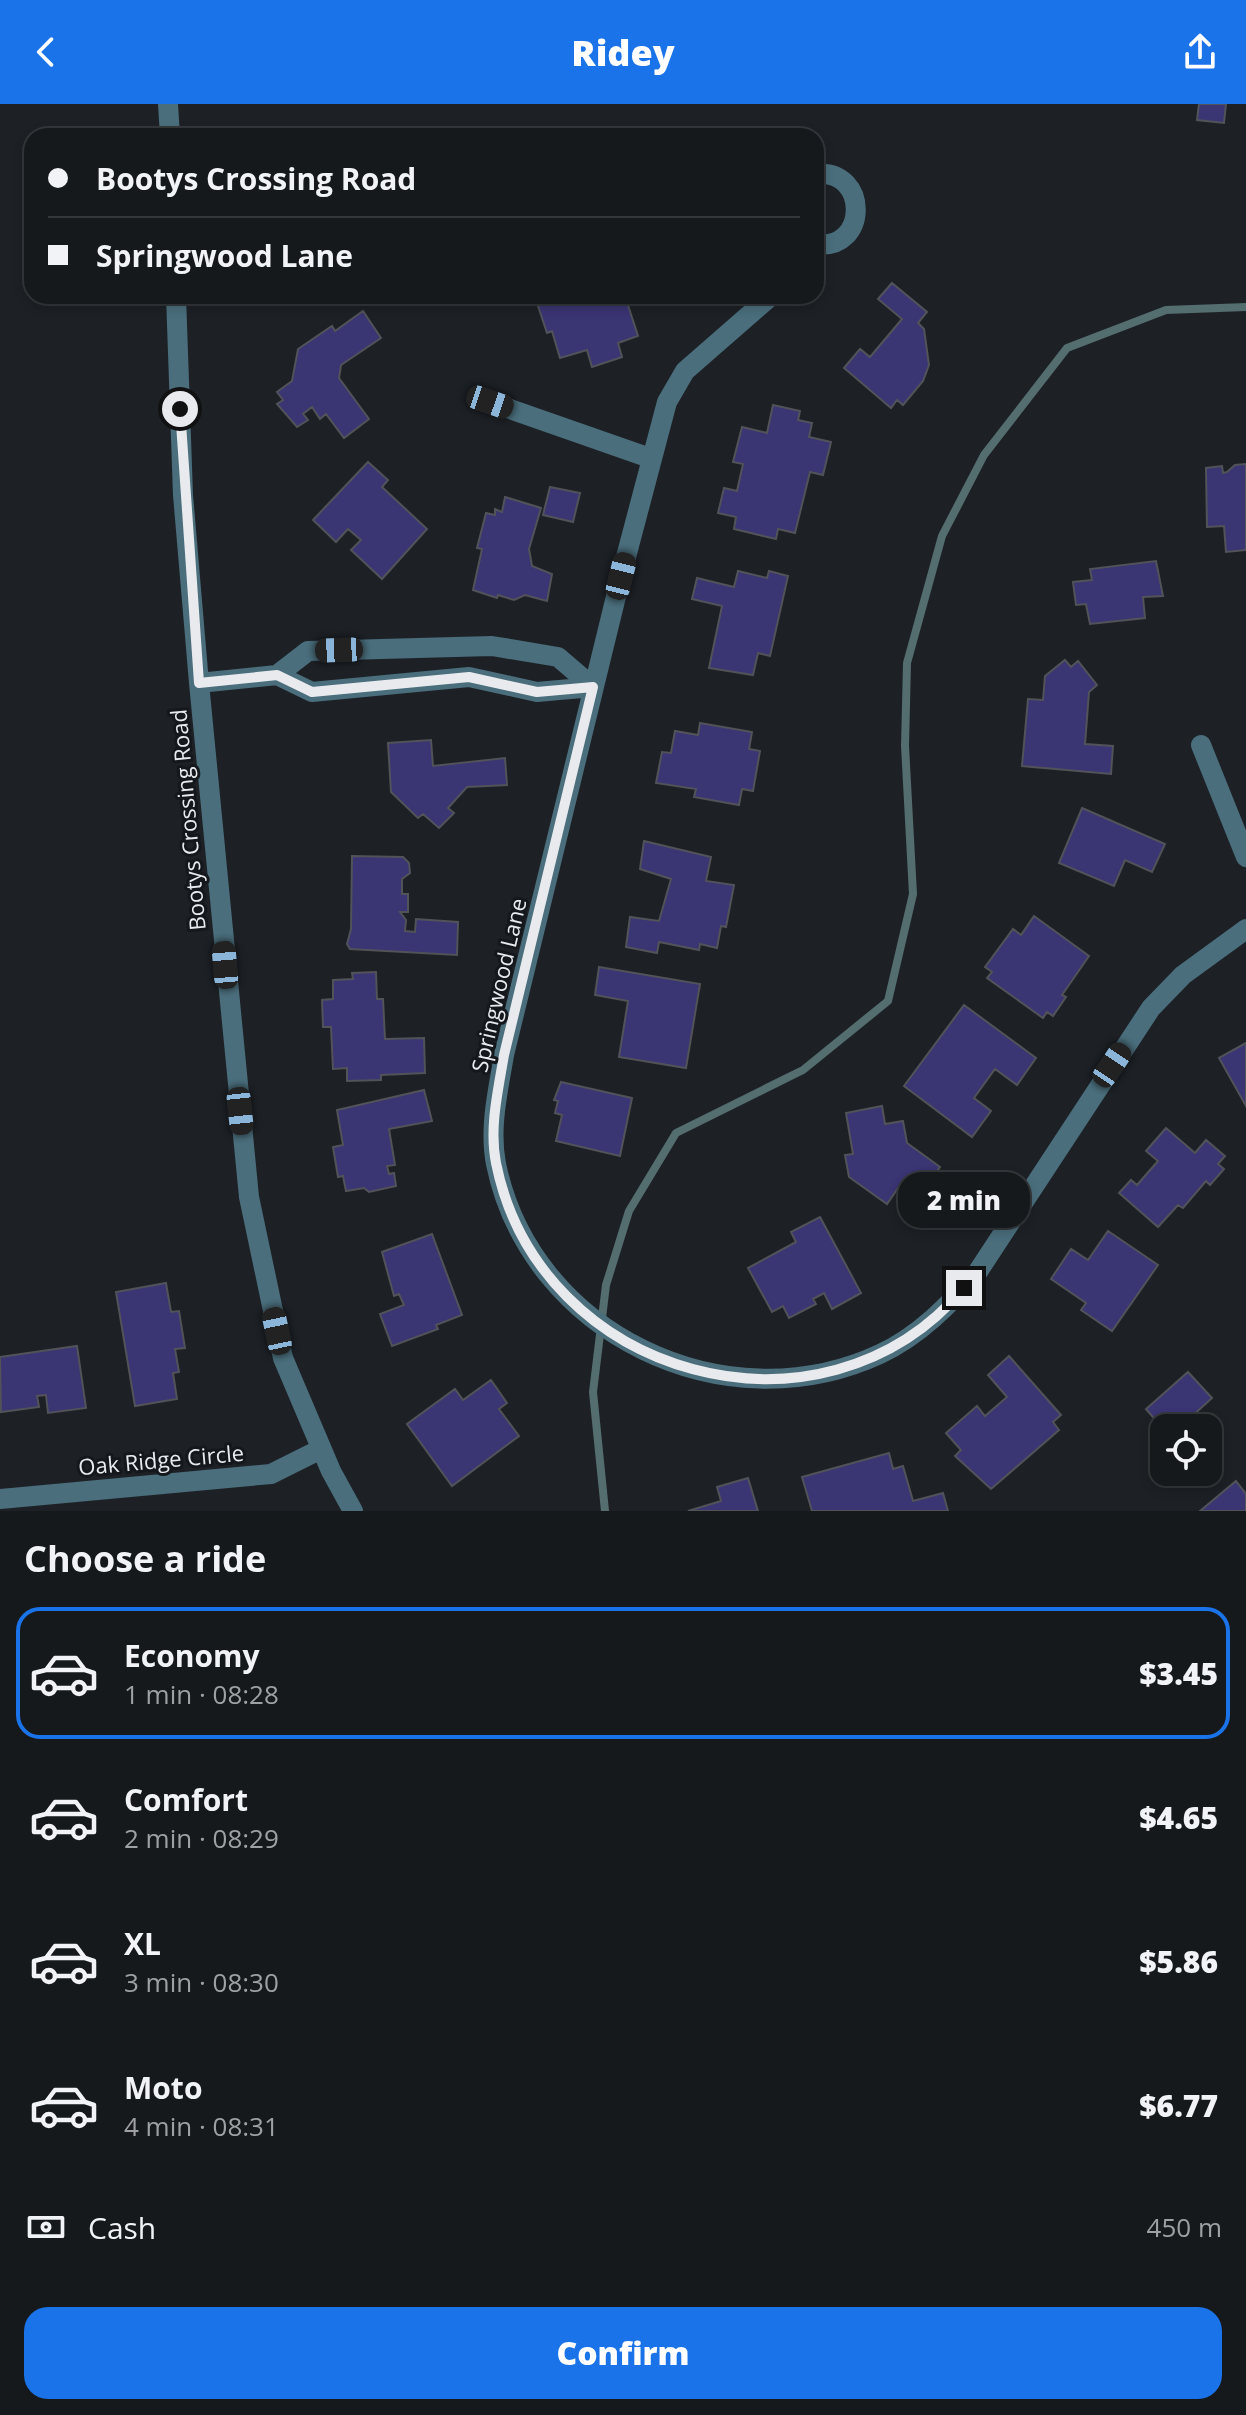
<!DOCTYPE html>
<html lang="en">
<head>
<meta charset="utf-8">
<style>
  :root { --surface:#16191c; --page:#1f2225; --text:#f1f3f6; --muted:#9ea0a3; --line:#35383b; --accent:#1a73e8 }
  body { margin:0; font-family:"Open Sans",sans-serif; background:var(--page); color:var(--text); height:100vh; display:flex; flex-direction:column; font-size:30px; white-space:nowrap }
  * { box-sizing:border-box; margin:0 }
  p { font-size:26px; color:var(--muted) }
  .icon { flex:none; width:44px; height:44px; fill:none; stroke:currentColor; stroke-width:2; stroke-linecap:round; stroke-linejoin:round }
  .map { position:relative; height:1407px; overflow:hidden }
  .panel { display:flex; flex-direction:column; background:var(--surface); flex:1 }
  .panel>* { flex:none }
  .top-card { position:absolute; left:24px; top:24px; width:800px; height:176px; border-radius:24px; box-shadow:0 4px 12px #0003,0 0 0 2px var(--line); display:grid; align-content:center; height:176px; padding:0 24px; background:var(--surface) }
  .tools { position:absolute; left:1150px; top:1310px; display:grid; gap:16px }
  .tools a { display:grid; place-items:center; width:72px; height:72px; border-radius:16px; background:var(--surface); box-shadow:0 4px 12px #0003,0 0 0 2px var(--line); font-size:40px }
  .end { position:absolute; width:36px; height:36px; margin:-18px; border:10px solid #e8eaee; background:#111; box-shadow:0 0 0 4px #111 }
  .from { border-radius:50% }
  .bubble { position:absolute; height:56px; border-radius:24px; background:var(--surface); box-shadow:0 4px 12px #0003,0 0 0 2px var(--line); font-size:26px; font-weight:800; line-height:56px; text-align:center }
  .car { position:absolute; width:24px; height:48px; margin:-24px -12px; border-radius:10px; box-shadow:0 0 6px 2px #0007; background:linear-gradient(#222 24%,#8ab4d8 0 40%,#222 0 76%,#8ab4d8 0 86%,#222 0) }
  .top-card b { display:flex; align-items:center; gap:28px; height:76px; font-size:30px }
  .top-card b+b { border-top:2px solid var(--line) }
  .top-card i { width:20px; height:20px; background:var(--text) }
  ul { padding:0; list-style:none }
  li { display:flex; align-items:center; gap:24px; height:132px; margin:0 16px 12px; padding:0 8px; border:4px solid transparent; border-radius:24px }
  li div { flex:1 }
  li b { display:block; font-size:30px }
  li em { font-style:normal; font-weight:800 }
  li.selected { border-color:var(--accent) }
  li>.icon { width:72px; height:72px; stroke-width:1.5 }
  h2 { padding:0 24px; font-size:36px; line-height:96px }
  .pay { display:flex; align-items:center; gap:20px; height:88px; padding:0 24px; font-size:30px }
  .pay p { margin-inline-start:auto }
  .cta { display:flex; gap:16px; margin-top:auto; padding:16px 24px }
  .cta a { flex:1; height:92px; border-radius:24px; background:var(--accent); color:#fff; font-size:32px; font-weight:800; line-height:92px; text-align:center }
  header { display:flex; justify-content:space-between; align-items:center; height:104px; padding:0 24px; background:var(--accent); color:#fff; font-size:36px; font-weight:800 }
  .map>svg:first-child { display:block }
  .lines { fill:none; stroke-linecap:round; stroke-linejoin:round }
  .stream { stroke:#546d6f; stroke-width:8 }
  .building { fill:#3a3573; stroke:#525259; stroke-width:2 }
  .minor { stroke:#4a6e7c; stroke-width:20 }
  .route { stroke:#e8eaee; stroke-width:10 }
  .labels { text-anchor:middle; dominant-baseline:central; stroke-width:6; stroke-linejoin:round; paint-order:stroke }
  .street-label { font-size:22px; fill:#e8eaee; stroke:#14181c }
</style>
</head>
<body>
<header><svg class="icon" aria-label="back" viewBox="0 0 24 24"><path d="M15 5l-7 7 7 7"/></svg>Ridey<svg class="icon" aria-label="share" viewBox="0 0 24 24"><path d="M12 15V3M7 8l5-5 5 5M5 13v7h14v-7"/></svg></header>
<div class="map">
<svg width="1246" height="1407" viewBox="0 0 1246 1407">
  <rect width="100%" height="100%" fill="#1d2126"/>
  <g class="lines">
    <path class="stream" d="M605,1407L593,1288L606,1181L629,1107L676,1029L803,966L888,897L913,790L905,642L907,559L942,432L984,351L1067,244L1166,206L1246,203"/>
  </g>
  <path class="building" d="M1199,0H1226L1224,19L1197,16Z
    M892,179L927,208L918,219L924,225L929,261L923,277L903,301L897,296L891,304L844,264L860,245L870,253L902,215L878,195Z
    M579,192L581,199L603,192H625L638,232L618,239L622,253L592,263L587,246L560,254L552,227L547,229L535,193Z
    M363,207L381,234L341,261L339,274L369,315L344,334L326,310L320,315L312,303L303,310L308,316L297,323L277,300L283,296L277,288L292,277L298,245L332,222L335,227Z
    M773,301L800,307L798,316L812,319L809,333L831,338L823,371L810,368L795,429L778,425L776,435L734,425L736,413L718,409L724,384L737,387L743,360L733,358L742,323L767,329Z
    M368,358L388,376L382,383L427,425L382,475L351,446L361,436L348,425L336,438L313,416Z
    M1246,360V446L1226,448L1224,422L1207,423L1206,364L1222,362L1223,369L1227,368L1235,361Z
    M550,383L580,389L573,418L543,411Z
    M505,393L541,404L529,445L532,462L552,470L547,497L525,491L514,496L498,491L497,494L473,486L482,445L477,444L486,409L495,411V405L502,408Z
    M1156,457L1163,492L1143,493L1145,514L1090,520L1086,500L1076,501L1073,478L1092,476L1090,465Z
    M738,467L767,474L769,467L788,472L770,552L758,549L753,571L709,564L722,502L692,495L697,474L734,483Z
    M1065,556L1071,563L1078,557L1097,581L1089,588L1085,640L1113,642L1111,670L1022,662L1028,595L1043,596L1045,572Z
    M700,619L752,628L749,645L760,647L753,687L742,685L739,701L694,693L696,685L656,679L662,648L671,649L675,627L698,631Z
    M431,636L433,662L505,654L507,681L467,683L448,704L454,709L439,724L423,710L418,714L391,688L388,639Z
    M1082,704L1165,740L1152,768L1125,756L1114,782L1059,759Z
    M644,737L711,753L706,777L734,781L726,823L721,822L717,844L700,840L699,846L659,838L657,849L626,843L630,813L659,817L671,775L640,765Z
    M352,752L403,753L409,759L410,769L402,775V790H408V808H400L406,816L405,827L415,828L416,815L458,818L457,851L350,845L347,840L351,825Z
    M1034,812L1089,852L1062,891L1066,893L1053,912L1047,908L1043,914L987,874L992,868L985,863L1013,825L1021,831Z
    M599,863L700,880L686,964L619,953L628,897L595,891Z
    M376,868L377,895H383L385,935L424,934L425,969L381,971V976L347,977V964L333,965L331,923H323L322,896L333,895V876L353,875L352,869Z
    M964,901L1036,954L1017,981L995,965L974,994L991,1007L972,1033L904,982Z
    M1246,939V1002L1219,954Z
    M561,978L632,994L620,1052L556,1037L562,1011L555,1009L558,997L554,996Z
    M424,986L432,1017L389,1025L395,1061L387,1062L389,1070L394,1069L396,1082L369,1088L364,1084L346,1087L343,1072L338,1073L333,1043L343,1041L337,1006Z
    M882,1002L885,1020L903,1017L907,1039L940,1063L921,1090L903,1077L887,1100L849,1073L845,1051L853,1050L846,1009Z
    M1166,1024L1195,1049L1206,1036L1225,1052L1218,1060L1224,1065L1210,1081L1206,1077L1183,1104L1178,1101L1158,1123L1119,1089L1131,1076L1137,1081L1158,1057L1146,1047Z
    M820,1113L861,1189L832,1205L824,1189L813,1195L816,1200L789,1214L783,1202L772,1208L748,1164L796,1138L791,1128Z
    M1108,1127L1158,1161L1112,1227L1081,1206L1086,1199L1051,1175L1071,1145L1088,1156Z
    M432,1130L462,1211L436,1221L438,1225L392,1242L380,1210L404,1201L399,1190L394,1192L382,1148Z
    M166,1179L171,1208L179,1207L185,1244L175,1245L179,1268L173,1269L177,1295L135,1302L116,1188Z
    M77,1242L86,1304L48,1309L46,1291L37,1292L39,1303L1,1308L0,1253Z
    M1009,1252L1061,1311L1053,1318L1059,1326L991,1385L955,1352L961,1346L946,1329L977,1302L985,1312L1007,1293L988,1271Z
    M1188,1268L1212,1294L1179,1324L1164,1326L1146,1305Z
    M491,1276L507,1299L499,1305L519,1332L452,1382L407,1320L455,1285L463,1296Z
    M889,1349L893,1365L903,1362L913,1397L943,1389L948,1407H812L802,1373Z
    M748,1374L758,1407H688L721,1397L717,1383Z
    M1236,1377L1246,1390V1407H1200Z"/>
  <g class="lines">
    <path class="minor" d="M168,0L170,32
      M816,70C870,65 868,148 816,140
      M176,192L183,391L199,579L249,1093L283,1254L331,1367L353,1407
      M771,192L685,267L667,298L621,472L504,951C498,987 489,1024 496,1060C531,1230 725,1322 880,1250C919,1232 950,1200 977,1169L1151,904L1183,871L1246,825
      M490,298L650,354
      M277,571L308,547L492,542L558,553L593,583
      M277,571L312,588L469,573L537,588L593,583
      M199,579L277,571
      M1201,641L1246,753
      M0,1395L271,1370L321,1345"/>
  </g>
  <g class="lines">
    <path class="route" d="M180,305L199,579L277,571L312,588L469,573L537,588L593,583L504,951C498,987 489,1024 496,1059C539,1274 822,1352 964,1184"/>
  </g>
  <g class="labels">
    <g class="street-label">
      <text transform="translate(187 716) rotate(-95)">Bootys Crossing Road</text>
      <text transform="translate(498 881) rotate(-77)">Springwood Lane</text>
      <text transform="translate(161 1355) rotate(-5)">Oak Ridge Circle</text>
    </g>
  </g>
</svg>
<div class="tools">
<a><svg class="icon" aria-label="locate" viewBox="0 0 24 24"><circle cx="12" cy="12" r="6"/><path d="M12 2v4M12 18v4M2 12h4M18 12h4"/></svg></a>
</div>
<i class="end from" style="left:180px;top:305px"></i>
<i class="end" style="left:964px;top:1184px"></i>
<div class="bubble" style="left:898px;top:1068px;width:132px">2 min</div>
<i class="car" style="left:490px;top:298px;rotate:109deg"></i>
<i class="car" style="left:621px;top:472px;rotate:14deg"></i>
<i class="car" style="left:339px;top:546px;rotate:268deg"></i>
<i class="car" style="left:225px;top:861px;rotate:355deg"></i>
<i class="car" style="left:1112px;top:961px;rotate:34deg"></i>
<i class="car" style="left:240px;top:1007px;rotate:174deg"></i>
<i class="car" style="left:277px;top:1227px;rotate:348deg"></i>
<div class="top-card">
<b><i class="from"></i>Bootys Crossing Road</b>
<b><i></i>Springwood Lane</b>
</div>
</div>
<section class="panel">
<h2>Choose a ride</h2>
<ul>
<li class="selected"><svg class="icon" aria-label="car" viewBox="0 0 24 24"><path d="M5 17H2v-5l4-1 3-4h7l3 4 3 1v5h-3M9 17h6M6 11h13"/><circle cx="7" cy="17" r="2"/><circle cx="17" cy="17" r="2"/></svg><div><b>Economy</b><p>1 min · 08:28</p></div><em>$3.45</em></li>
<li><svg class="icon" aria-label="car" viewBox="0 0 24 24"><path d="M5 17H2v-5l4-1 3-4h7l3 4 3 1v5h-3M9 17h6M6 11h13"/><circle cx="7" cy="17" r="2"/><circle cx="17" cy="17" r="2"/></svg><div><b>Comfort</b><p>2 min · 08:29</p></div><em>$4.65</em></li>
<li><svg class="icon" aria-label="car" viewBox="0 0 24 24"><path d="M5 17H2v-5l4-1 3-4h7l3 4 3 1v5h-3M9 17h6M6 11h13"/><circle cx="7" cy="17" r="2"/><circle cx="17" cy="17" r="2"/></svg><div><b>XL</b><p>3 min · 08:30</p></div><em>$5.86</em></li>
<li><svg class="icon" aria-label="car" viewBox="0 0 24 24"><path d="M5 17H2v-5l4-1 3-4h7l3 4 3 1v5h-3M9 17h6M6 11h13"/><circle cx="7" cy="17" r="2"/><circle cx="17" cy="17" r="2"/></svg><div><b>Moto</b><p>4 min · 08:31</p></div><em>$6.77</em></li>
</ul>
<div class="pay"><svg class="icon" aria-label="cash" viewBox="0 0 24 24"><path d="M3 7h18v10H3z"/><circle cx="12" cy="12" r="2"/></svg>Cash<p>450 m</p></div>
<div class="cta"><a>Confirm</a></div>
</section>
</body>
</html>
